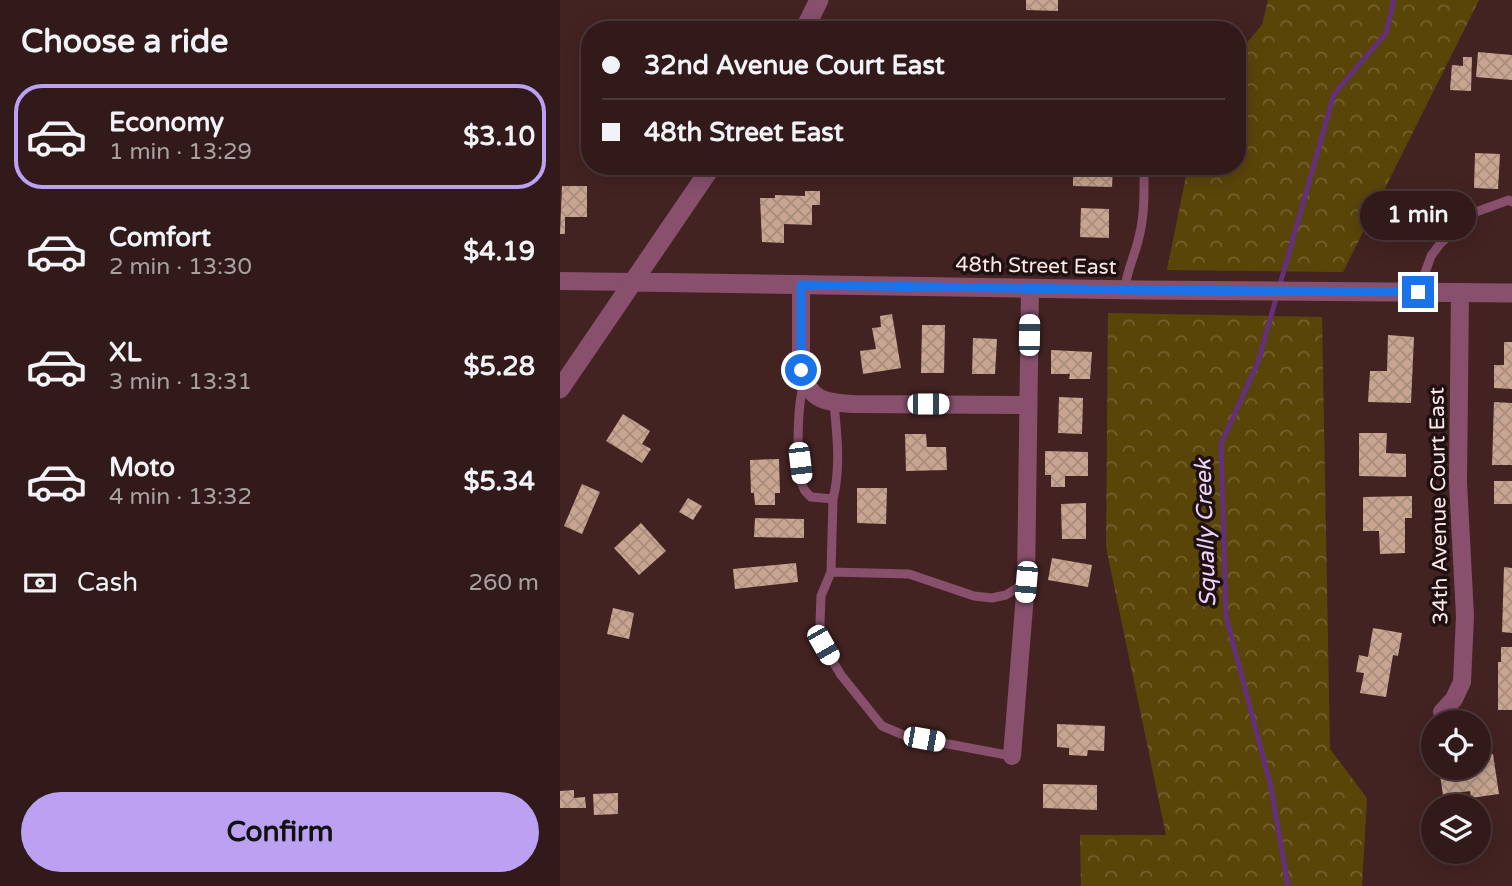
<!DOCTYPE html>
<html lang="en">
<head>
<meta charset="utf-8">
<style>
  :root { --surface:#321a1a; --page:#3a2323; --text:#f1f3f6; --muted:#a8a1a2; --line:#4d3839; --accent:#bca0f2 }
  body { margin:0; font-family:"Varela Round",sans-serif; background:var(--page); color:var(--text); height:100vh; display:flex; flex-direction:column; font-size:26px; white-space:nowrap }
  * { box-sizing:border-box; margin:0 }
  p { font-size:23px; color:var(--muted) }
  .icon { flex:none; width:38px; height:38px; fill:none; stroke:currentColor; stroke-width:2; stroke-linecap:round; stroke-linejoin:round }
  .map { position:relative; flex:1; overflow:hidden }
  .details { display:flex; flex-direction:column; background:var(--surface); width:560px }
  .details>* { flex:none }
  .banner { position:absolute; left:21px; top:21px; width:665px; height:154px; border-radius:28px; box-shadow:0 4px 18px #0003,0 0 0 2px var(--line); display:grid; align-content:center; height:154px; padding:0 21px; background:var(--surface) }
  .fabs { position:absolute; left:861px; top:710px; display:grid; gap:14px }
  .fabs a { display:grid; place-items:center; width:70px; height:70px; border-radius:50%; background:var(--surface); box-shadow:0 4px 18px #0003,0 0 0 2px var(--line); font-size:35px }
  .end { position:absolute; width:32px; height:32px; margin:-16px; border:9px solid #1a73e8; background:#fff; box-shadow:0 0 0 4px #fff }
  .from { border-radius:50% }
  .bubble { position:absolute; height:49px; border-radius:24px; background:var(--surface); box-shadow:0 4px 18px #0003,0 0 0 2px var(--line); font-size:23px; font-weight:800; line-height:49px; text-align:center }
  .car { position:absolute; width:21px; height:42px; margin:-21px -10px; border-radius:9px; box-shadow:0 0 5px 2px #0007; background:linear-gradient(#fff 24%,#345 0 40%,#fff 0 76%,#345 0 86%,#fff 0) }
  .banner b { display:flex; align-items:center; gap:24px; height:66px; font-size:26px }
  .banner b+b { border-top:2px solid var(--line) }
  .banner i { width:18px; height:18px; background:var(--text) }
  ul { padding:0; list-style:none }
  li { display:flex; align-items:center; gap:21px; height:105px; margin:0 14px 10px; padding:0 7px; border:4px solid transparent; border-radius:28px }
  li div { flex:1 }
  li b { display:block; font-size:26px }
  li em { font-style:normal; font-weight:800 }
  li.current { border-color:var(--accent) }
  li>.icon { width:63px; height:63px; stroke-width:1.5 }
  h2 { padding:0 21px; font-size:32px; line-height:84px }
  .pay { display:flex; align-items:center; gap:18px; height:77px; padding:0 21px; font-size:26px }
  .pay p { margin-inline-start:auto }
  .action { display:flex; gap:14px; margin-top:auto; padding:14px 21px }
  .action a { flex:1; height:80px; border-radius:42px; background:var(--accent); color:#111; font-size:28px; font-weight:800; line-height:80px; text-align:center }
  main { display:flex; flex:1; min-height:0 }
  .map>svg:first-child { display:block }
  .forest { fill:url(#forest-crowns) }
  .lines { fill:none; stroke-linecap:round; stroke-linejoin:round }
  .stream { stroke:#65307a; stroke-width:5 }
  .building { fill:url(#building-cross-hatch) }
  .service { stroke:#88506d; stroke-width:9 }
  .minor { stroke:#88506d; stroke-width:18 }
  .tertiary { stroke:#88506d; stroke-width:19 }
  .route { stroke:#1a73e8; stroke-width:9 }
  .labels { text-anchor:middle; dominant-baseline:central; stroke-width:7; stroke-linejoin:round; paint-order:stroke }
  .street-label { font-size:21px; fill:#fde7e5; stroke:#1f1111 }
  .water-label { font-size:23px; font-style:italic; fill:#f0d3fd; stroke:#1f1111 }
</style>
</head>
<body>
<main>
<section class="details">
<h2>Choose a ride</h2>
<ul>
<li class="current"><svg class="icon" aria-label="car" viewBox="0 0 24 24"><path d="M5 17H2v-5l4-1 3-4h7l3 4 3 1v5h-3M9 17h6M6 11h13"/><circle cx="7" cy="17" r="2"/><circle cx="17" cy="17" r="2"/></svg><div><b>Economy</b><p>1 min · 13:29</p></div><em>$3.10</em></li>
<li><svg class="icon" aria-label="car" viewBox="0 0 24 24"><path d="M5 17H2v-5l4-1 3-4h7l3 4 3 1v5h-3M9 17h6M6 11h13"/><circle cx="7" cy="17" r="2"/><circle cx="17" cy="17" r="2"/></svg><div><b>Comfort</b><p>2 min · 13:30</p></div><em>$4.19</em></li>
<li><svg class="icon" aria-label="car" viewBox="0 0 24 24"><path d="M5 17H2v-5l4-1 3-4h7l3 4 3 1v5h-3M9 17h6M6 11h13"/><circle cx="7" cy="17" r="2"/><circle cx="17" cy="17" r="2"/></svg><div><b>XL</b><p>3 min · 13:31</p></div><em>$5.28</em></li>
<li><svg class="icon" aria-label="car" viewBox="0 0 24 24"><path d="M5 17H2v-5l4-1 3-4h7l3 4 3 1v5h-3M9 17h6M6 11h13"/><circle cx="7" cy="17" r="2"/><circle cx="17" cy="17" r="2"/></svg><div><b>Moto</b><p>4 min · 13:32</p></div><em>$5.34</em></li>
</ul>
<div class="pay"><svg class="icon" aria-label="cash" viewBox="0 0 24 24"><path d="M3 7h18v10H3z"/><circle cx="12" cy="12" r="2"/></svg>Cash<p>260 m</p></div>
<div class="action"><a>Confirm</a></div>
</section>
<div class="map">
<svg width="952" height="886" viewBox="0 0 952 886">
  <defs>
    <pattern id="forest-crowns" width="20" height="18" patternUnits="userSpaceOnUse" patternTransform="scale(1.75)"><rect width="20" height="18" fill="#5a4509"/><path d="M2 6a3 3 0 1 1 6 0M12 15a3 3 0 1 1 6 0" fill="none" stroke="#73602d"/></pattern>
    <pattern id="building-cross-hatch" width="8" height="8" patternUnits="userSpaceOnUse" patternTransform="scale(1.75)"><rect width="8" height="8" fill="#c7a590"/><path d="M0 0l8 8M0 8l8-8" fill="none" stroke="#a88d7d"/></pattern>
  </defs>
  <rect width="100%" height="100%" fill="#432322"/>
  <path class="forest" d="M708,0H919L783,272L607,270L628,166H677V54L702,25Z
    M548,313L762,317L770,749L807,798L802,886H521L520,835H606L546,547Z"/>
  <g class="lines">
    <path class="stream" d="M728,886L711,787L666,616L661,444L698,362L774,94L826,33L834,0"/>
  </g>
  <path class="building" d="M466,0H498V11L466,10Z
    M122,22V30H88V23Z
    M918,52L952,55V80L916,77Z
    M903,57H912L911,91L890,90L892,65L903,66Z
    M915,153L940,154L938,189L914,188Z
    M513,166H553L552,187L513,186Z
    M2,186H27V217H5V234H0Z
    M245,191H260V205H252V225L224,224V243L202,242L200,198H215V195L245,196Z
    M521,208L549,209V238L520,237Z
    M332,314L341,368L303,374L300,351L316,349L312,328L321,327L320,316Z
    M362,325H385L384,373H361Z
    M828,335L854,337L851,403L808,402L810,371H827Z
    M413,338L437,339L435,374H412Z
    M944,342H952V389L934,388V365H944Z
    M491,350L532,352L530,379H509L510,374H491Z
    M499,397L523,398L522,434L498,433Z
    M934,402L952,403V465H932Z
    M63,414L90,431L82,444L91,449L82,463L46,441Z
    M799,433H827L826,453L846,454V477L799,476Z
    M345,434H366L367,447H386L387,470L346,471Z
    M485,451L528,452V476H505V487H491V475H485Z
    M219,459L220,493H215V505H195L194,493H191L190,460Z
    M934,481H952V504H934Z
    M22,484L40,492L22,534L4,526Z
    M297,488H327L326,524L297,523Z
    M852,496V518H845V553L820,554L819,531H803V497Z
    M128,498L142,506L133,520L119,512Z
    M526,503V539H502L501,504Z
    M195,518L244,519V538L194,537Z
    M81,523L106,551L79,575L54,548Z
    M492,558L532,565L528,587L488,580Z
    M236,563L238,582L175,589L173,569Z
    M944,567L952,568V633L942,632Z
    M53,608L74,613L69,639L47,634Z
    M813,628L842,633L838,656L833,655L826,697L800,693L804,673L796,672L799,655L808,657Z
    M941,647H952V710H938V662H941Z
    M497,724L545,726L544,751L528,750L527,756L509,755V748L497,747Z
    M933,754L939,794L911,798L910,791L883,795L879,768H919V756Z
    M483,784L537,785V810L483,808Z
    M14,790V798L25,797L26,808H0V791Z
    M58,793V814L34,815L33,794Z"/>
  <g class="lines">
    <path class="service" d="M565,290C566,271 575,256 579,237C585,214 584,190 584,166
      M858,292L871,256L880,244L913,213L949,200L952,202
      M245,382C237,399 235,472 244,489C245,492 248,494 251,497L273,499C281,467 277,436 274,403
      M273,499L271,572L261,596L260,623L263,645L281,675L322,726L346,736L452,756
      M271,572L349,574L414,596L432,598L446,595L465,583"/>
    <path class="minor" d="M0,281L73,282
      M241,285V370C250,401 264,402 293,404L468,405
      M882,712L894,699L902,682L905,616L898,482L900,292
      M452,756L466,582L470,289"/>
    <path class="tertiary" d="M244,30L259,0
      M73,282L580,290L952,293
      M0,389L152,166"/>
  </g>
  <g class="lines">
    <path class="route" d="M241,370V285L580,290L858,292"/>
  </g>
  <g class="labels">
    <g class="street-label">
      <text transform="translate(476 266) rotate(1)">48th Street East</text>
      <text transform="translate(879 506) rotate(-91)">34th Avenue Court East</text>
    </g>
    <g class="water-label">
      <text transform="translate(646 533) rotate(-92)">Squally Creek</text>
    </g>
  </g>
</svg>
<div class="fabs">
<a><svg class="icon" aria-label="locate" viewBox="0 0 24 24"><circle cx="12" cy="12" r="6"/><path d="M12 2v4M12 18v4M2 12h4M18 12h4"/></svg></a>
<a><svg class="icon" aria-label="layers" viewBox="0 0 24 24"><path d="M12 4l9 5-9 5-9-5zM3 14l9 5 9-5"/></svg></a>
</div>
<i class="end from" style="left:241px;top:370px"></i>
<i class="end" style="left:858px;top:292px"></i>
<div class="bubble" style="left:800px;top:191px;width:116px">1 min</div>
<i class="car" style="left:469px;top:335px;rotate:1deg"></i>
<i class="car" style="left:368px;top:404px;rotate:90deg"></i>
<i class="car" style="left:240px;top:463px;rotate:173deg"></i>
<i class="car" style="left:466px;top:582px;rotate:185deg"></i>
<i class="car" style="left:263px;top:645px;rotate:150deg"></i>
<i class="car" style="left:364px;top:739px;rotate:100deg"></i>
<div class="banner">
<b><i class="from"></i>32nd Avenue Court East</b>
<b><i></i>48th Street East</b>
</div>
</div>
</main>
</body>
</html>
